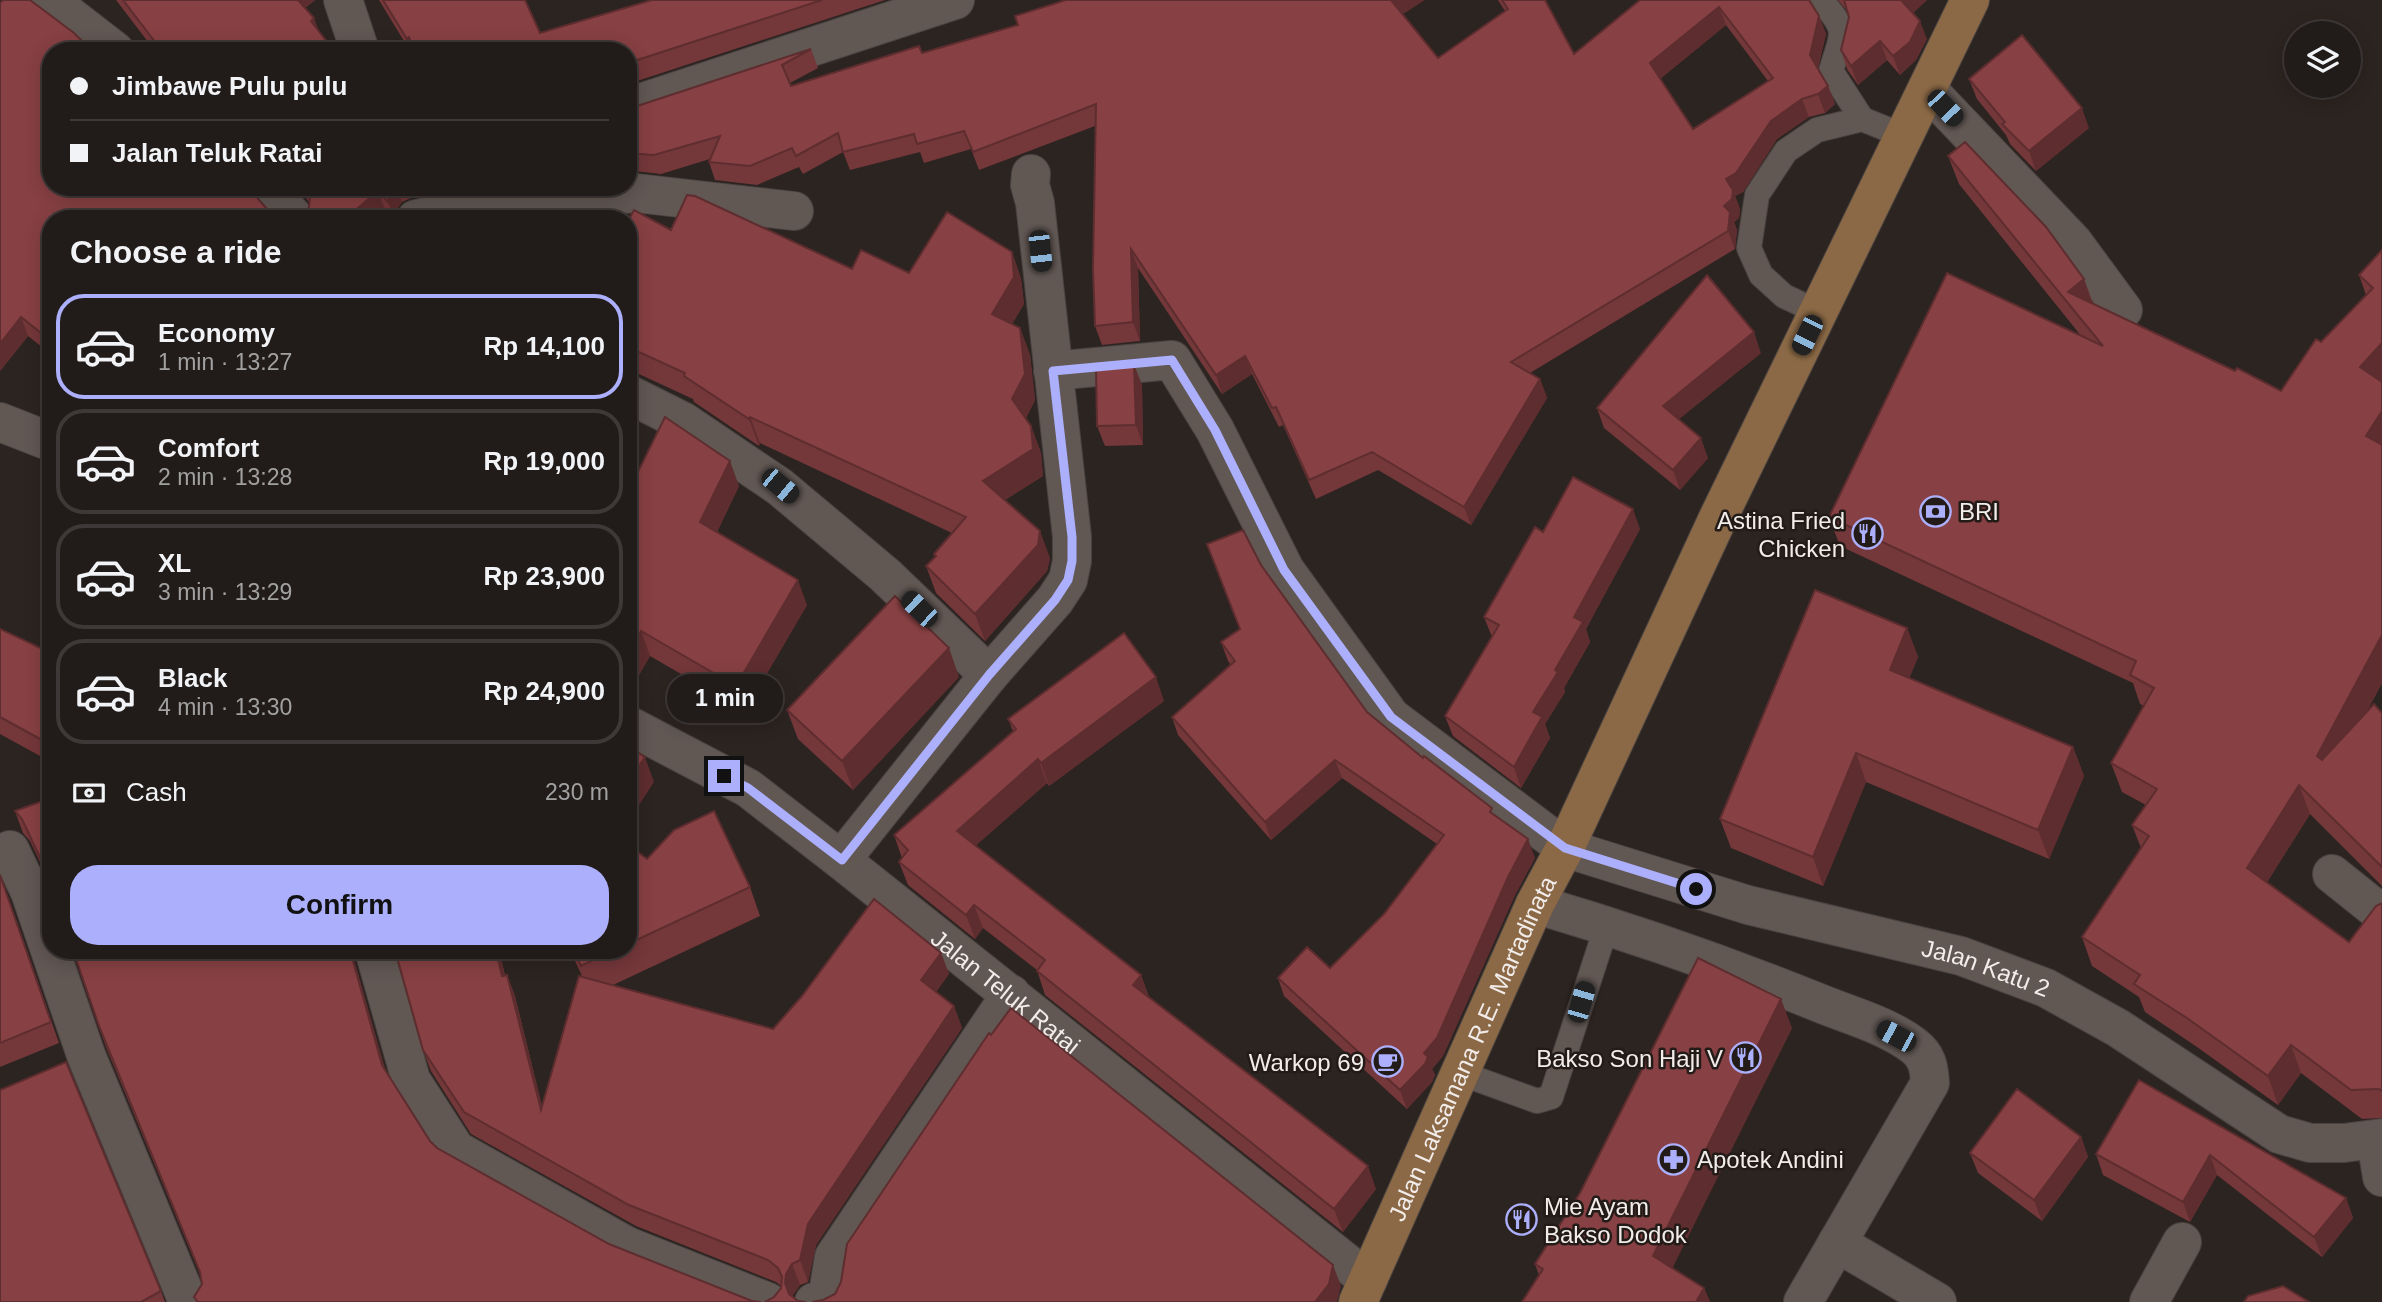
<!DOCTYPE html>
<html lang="en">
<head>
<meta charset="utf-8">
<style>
  :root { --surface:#211b19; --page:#2d2826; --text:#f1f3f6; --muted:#a2a1a2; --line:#3e3938; --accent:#acaffb }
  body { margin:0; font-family:Arial,sans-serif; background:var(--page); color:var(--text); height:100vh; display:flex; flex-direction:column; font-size:26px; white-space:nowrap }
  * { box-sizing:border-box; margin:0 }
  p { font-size:23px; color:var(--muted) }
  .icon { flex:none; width:38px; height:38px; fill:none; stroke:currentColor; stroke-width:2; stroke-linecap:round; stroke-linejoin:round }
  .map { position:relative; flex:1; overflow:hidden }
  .panel { position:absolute; left:42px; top:210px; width:595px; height:749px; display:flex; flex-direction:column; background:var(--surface); border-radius:28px; box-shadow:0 4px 18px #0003,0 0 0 2px var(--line) }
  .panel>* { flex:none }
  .banner { position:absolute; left:42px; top:42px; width:595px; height:154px; border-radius:28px; box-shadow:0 4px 18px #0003,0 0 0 2px var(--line); display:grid; align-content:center; height:154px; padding:0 28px; background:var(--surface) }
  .tools { position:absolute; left:2284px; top:21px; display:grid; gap:14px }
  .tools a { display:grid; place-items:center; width:77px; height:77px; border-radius:50%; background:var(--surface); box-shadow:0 4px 18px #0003,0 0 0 2px var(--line); font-size:35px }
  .end { position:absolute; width:32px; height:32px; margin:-16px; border:9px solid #acaffb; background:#111; box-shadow:0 0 0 4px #111 }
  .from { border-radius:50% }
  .bubble { position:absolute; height:49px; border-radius:24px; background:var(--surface); box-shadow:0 4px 18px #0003,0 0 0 2px var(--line); font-size:23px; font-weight:700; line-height:49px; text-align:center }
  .car { position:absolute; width:21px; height:42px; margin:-21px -10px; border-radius:9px; box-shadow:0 0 5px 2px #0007; background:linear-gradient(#222 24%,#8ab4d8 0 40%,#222 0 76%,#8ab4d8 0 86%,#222 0) }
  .banner b { display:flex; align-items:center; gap:24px; height:66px; font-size:26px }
  .banner b+b { border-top:2px solid var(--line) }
  .banner i { width:18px; height:18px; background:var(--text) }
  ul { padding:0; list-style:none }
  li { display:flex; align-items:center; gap:21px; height:105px; margin:0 14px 10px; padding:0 14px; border:4px solid var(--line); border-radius:28px }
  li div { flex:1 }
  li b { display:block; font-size:26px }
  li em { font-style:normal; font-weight:700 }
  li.current { border-color:var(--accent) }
  li>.icon { width:63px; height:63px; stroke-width:1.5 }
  h2 { padding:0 28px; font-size:32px; line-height:84px }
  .pay { display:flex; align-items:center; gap:18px; height:77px; padding:0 28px; font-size:26px }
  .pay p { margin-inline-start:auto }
  .action { display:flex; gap:14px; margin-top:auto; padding:14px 28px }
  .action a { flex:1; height:80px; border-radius:28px; background:var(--accent); color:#111; font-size:28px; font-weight:700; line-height:80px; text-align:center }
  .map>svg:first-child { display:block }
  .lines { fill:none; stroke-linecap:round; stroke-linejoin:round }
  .service-casing { stroke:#4a4340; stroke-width:26 }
  .minor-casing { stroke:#4a4340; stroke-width:40 }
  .primary-casing { stroke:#4a4340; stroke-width:40 }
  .service { stroke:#615753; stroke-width:24 }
  .minor { stroke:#615753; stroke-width:38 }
  .primary { stroke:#8b6946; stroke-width:38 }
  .wall { fill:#74373a; fill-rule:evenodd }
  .shaded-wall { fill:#5e2d2f }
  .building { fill:#874043; stroke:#5e2d2f; stroke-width:2; fill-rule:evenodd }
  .route { stroke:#acaffb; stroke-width:9 }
  .labels { text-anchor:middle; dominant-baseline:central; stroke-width:5; stroke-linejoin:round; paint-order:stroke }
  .poi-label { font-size:24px; fill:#f2ecea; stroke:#231b17; text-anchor:start }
  .street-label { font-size:24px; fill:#f2ecea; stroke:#231b17 }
</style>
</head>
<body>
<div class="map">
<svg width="2382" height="1302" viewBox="0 0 2382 1302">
  <rect width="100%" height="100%" fill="#2c2421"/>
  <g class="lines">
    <defs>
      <path id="service" d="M1821,0C1850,34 1842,32 1831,71L1862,119
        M1818,312L1784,296L1761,275L1749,248L1757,195L1786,151L1817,130L1862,119L1904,136
        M1460,1073L1537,1101L1551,1097L1607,925"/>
      <g id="minor">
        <path d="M49,0L115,51"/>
        <path d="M343,0L360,51"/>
        <path d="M1927,89L2073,242L2123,310"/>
        <path d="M628,107L955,0"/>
        <path d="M267,187L295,219"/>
        <path d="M416,219L495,202L534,199L582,202"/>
        <path d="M574,219L582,202L599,196L636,193L794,211"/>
        <path id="s1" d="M1053,371L1172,360L1215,430L1285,570L1391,717L1565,848L1748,905L1961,956L2046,988L2118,1028L2279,1134L2310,1143H2344L2382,1138"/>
        <path d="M628,394L684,422L780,487L885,575L989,675"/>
        <path d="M0,422L51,442"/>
        <path id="s2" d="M628,725L748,788L841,860L1368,1280"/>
        <path d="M10,850L30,892L86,1055L188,1302"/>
        <path d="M841,860L989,675L1055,600L1068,580L1072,561V537L1035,203L1030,185L1031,174"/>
        <path d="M2332,874L2382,914"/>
        <path d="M1535,904C1630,932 1725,965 1817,1002C1848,1015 1887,1025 1914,1046C1927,1056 1929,1067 1930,1083L1803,1302"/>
        <path d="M374,950L411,1080L456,1150L627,1246L768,1302"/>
        <path d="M2376,1140L2382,1177"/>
        <path d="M1837,1243L1937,1302"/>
        <path d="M814,1302L827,1300L834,1257L1011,994"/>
        <path d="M2149,1302L2182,1242"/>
      </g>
      <g id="primary">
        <path id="s3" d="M1358,1302L1535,904L1565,848L1718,518L1970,0"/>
      </g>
    </defs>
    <use href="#service" class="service-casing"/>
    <use href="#minor" class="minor-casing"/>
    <use href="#primary" class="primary-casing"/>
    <use href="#service" class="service"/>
    <use href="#minor" class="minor"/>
    <use href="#primary" class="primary"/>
  </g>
  <path class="wall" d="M116,0H315L305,8L319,32L334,51H155Z
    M379,0H525L540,33L652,0H885L628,84V51H410Z
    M1498,0H1545L1574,54L1640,0L1819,16L1826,34L1818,68L1828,86L1835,104L1825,113L1809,117L1777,139L1743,192L1735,196L1740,209L1739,218L1734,222L1737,230L1735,249L1530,373L1540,379L1547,398L1471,525L1378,470L1316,499L1283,425L1279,427L1252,374L1222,394L1138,268L1140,341L1102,345L1095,326V126L979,170L971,149L924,163L920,152L850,170L843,152L803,174L799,167L757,185L715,180L709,162L710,159L661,174L634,171L628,172V109L811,49L818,68L790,83L791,86L922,53L1403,14L1438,58L1505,11ZM1726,25L1768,81L1693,129L1660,79Z
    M1838,0H1927L1913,13L1927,39L1916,60L1900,75L1887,60L1858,85L1847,69L1841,50L1849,17L1847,11Z
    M1969,79L2089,128L2036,171L2010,144L2006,135L1977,99Z
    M1948,156L2084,279L2093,303L2235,371L2281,391L2321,342L2366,295L2359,275L2382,250V683L2366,713H2382V886L2310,814L2267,882L2349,942L2382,903V1118L2362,1119L2301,1073L2278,1105L2197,1047L2145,1012L2139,997L2092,966L2082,937L2141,848L2132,825L2146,805L2122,792L2111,763L2144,706L2140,704L2133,683L1840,546L1829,517L2082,337L1959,184Z
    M296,187H434L436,192L411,198L402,202L395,212V219H393L385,210L303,216L309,207V202Z
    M51,219V354L28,336L0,371Z
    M628,221L852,269L909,273L1012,252L1021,279L1024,304L1012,324L1020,328L1030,355L1035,400L1026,418L1031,426L1041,453L1043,476L1005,500L1050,558L1047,571L985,641L936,593L926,566L935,557L934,554L952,533L760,443L759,446L694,402L693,399L628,369Z
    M1761,353L1679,419L1708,458L1680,490L1604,428L1597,408Z
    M1134,365L1142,385L1143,445L1105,446L1097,426Z
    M739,486L717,532L807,605L745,711L650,656L639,675L628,668V492Z
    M1640,529L1586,629L1590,642L1564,688L1565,692L1545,724L1550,738L1521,788L1453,736L1445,716L1492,637L1484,617L1543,532Z
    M1261,565L1367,712L1496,817L1535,858L1515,895L1443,1056L1432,1069L1435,1075L1432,1082L1407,1109L1284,996L1278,978L1330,968L1384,914L1437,844L1342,778L1271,840L1178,735L1172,717L1231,665L1228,661L1221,642L1239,629Z
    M1907,628L1918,657L1909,678L2073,747L2084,776L2049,859L1866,782L1823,886L1731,848L1720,819Z
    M0,629L51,653V762L0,734Z
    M959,677L853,790L798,739L787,710Z
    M1164,701L1049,786L1047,783L975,846L1141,975L1149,997L1376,1189L1343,1232L1045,995L1037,970L983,928L975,939L908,885L899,862L902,858L894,835L1013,731L1008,719Z
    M51,798L49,881L30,841L23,833L15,811Z
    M628,852L647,859L750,887L760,916L613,985L773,1029L941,953L949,974L936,992L954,1006L962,1028L816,1245L808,1282L800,1285L793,1295V1297L798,1301L774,1297L781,1288V1286L776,1282L636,1226L471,1134L431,1071L423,1050L395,950H499L505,975H507L515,996L542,1106L582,976L570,950H628Z
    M0,875L59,1043L0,1067Z
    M73,950L353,956L385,1070L430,1141L437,1148L609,1244L752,1301L761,1302H196L194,1297L202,1284L201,1276L106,1047Z
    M1792,1028L1672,1268L1704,1288L1710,1302H1522L1539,1275L1535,1264Z
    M2139,1080L2346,1198L2353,1218L2322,1257L2217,1175L2190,1222L2103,1175L2096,1154Z
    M2081,1137L2088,1157L2042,1221L1978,1173L1970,1153Z
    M161,1291L165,1302H0Z"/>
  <path class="shaded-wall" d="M295,0H315L299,12Z
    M1391,0H1425L1397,18Z
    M1901,0H1927L1907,18Z
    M1719,7L1726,25L1657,81L1650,63Z
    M1819,16L1826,34L1816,74L1810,55Z
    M314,18L321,37L311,21Z
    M1920,21L1927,39L1916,60L1900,75L1893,56Z
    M409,37L414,51H411L407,39Z
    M1880,41L1887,60L1858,85L1851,66Z
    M1828,86L1835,104L1825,113L1818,94Z
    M1802,99L1809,117L1777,139L1743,192L1735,196L1740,209L1739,218L1734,222L1737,230L1735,249L1728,231L1724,206L1726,179L1771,121Z
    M2082,108L2089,128L2036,171L2029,151Z
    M393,187H396L402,202L395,212V219L388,202L389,193Z
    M378,191L385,210L374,219H345Z
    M1131,249L1138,268L1140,341L1133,322Z
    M1012,252L1021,279L1024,304L1002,341L992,314Z
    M2084,279L2094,308L2068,292Z
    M21,317L28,336L0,371V344Z
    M1020,328L1030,355L1035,400L1022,425L1012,399Z
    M1754,332L1761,353L1670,426L1663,406Z
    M2382,343V383L2360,367Z
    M1245,356L1252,374L1222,394L1216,375Z
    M1134,365L1142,385L1143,445L1136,425Z
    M1540,379L1547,398L1471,525L1464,507Z
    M2382,411V456L2366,436Z
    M750,417L760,443L759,446L749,419Z
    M1031,426L1041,453L1043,476L992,508L983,481Z
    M1701,438L1708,458L1680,490L1673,470Z
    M730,461L739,486L709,547L700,522Z
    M1633,509L1640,529L1586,629L1590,642L1564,688L1565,692L1545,724L1550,738L1521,788L1514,767L1533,712L1555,670L1574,617Z
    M1040,531L1050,558L1047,571L985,641L975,614Z
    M798,580L807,605L745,711L736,686Z
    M1907,628L1918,657L1901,699L1890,670Z
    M641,631L650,656L639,675L630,649Z
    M2382,635V683L2327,785L2317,756Z
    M949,648L959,677L853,790L842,761Z
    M1156,677L1164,701L1049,786L1041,763Z
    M2073,747L2084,776L2049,859L2038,830Z
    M1856,753L1866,782L1823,886L1813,857Z
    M645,757L654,782L628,822V783Z
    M1038,759L1047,783L965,855L957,831Z
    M1335,760L1342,778L1271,840L1265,822Z
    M2299,785L2310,814L2258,897L2247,868Z
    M1528,839L1535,858L1515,895L1443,1056L1432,1069L1435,1075L1432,1082L1407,1109L1400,1090L1424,1053L1508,877Z
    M974,905L983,928L975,939L966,915Z
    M350,950H353V956L390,1086L382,1065Z
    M496,950H499L510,997L502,976Z
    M941,953L949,974L929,1001L921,980Z
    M507,975L515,996L548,1131L541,1110Z
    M1141,975L1149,998L1133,985Z
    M1781,999L1792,1028L1664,1285L1653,1256Z
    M954,1006L962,1028L816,1245L808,1282L800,1260L808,1224Z
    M2291,1045L2301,1073L2278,1105L2268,1076Z
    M2081,1137L2088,1157L2042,1221L2034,1200Z
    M2210,1155L2217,1175L2190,1222L2183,1202Z
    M1368,1166L1376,1189L1343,1232L1334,1209Z
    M2346,1198L2353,1218L2322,1257L2314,1237Z
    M792,1264L800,1285L793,1295V1302L785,1283L786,1274Z
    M1333,1265L1341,1286L1337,1302H1315Z
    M1704,1288L1710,1302H1696Z"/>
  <path class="building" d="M3,0H30L74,33L92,51H51V187H248L272,215L277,219H51V341L21,317L0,344V3Z
    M123,0H298L314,18L311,21L334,51H162Z
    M383,0H525L540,33L652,0H822L628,63V51H414L409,37L407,39Z
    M1066,0H1391L1438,58L1508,9L1502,0H1545L1574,54L1640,0H1809L1819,16L1810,55L1828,86L1818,94L1802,99L1771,121L1736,173L1726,179L1733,190L1732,199L1724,206L1730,212L1728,231L1511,362L1540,379L1464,507L1372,452L1309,480L1276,407L1272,408L1245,356L1216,375L1131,249L1133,322L1095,326L1093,269L1096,104L973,152L964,131L917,144L914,134L843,152L838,133L796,156L792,148L750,166L709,162L720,136L654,155L628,153V109L811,49L782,65L791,86L919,46L922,53L1018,25L1015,16ZM1719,7L1773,78L1693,129L1650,63Z
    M1844,0H1901L1920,21L1910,42L1893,56L1880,41L1851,66L1841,50L1849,17Z
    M2022,35L2082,108L2029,151L2002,124L2005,122L1969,79Z
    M1965,142L2046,227L2084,279L2068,292L2235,371L2237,368L2281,391L2316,339L2321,342L2373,288L2359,275L2382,250V343L2360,367L2382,382V411L2366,436L2382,445V635L2317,756L2322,760L2374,704L2382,713V867L2299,785L2247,868L2349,942L2376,906L2382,903V1091L2379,1089L2351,1090L2291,1045L2268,1076L2187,1018L2134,984L2140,975L2082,937L2149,836L2132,825L2157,789L2111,763L2154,688L2130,675L2136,661L1829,517L1947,273L2103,346L1948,156Z
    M305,187H393L389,193L388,202L378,191L345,219H298L303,216L309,207L310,196Z
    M687,195L695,196L852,269L861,250L909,273L947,212L1012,252L1014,277L992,314L1020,328L1025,374L1012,399L1031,426L1033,449L983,481L1040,531L1038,545L975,614L926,566L936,556L934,554L966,517L750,417L749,419L684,376L685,373L628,347V221L634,210L671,230Z
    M1707,275L1754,332L1663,406L1701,438L1673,470L1597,408Z
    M1134,365L1136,425L1097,426L1096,368Z
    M665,417L730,461L700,522L798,580L736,686L641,631L630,649H628V492Z
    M1573,477L1633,509L1574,617L1583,622L1555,670L1558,672L1533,712L1542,717L1514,767L1445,716L1499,625L1484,617L1535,527L1543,532Z
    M1243,530L1261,565L1367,712L1423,758L1424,756L1492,808L1490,812L1528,839L1508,877L1437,1038L1424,1053L1428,1057L1425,1064L1400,1090L1278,978L1307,947L1330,968L1384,914L1444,835L1335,760L1265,822L1172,717L1235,661L1221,642L1240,629L1207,544Z
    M1815,590L1907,628L1890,670L2073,747L2038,830L1856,753L1813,857L1720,819Z
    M895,596L949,648L842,761L787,710Z
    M0,629L51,653L48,658L51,659V745L0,717Z
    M1124,633L1156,677L1041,763L1038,759L957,831L1141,975L1133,985L1368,1166L1334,1209L1037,971L1045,960L974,905L966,915L899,862L908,850L894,835L1016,729L1008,719Z
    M628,746L645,757L628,783Z
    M51,798V886L43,864L22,819L15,811Z
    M714,811L750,887L628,944V852L634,849L647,859L674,830Z
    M0,875L51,1022L0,1043Z
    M874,899L941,953L921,980L954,1006L808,1224L800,1260L792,1264L786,1274L785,1283L789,1294L798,1301L806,1302H765L774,1297L781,1288L782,1277L778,1268L768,1260L629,1205L464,1112L423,1050L395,950H496L502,976L507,975L541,1110L579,976L773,1029L802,996Z
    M73,950H350L382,1065L430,1141L437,1148L609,1244L752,1301L761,1302H198L194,1297L202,1284L200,1272L99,1026Z
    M573,950H614L581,966Z
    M1698,958L1781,999L1653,1256L1704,1288L1696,1302H1522L1543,1269L1535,1264L1580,1193Z
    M1011,1008L1333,1265L1329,1284L1315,1302H812L823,1300L835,1294L841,1282L847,1244L989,1033L991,1035Z
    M66,1062L161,1291L141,1302H0V1090Z
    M2139,1080L2346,1198L2314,1237L2210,1155L2183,1202L2096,1154Z
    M2017,1089L2081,1137L2034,1200L1970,1153Z
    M2283,1286L2309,1302H2244L2248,1296Z"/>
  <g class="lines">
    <path class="route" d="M724,776L748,788L842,860L989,675L1055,600L1068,580L1072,561V537L1053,371L1172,360L1215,430L1284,570L1391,717L1565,848L1696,889"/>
  </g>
  <defs>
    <symbol id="bank-ring" viewBox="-11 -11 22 22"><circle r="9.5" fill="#231b17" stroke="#acaffb" stroke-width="1.5"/><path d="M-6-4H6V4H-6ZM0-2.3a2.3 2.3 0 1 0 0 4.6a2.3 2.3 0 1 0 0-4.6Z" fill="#acaffb"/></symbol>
    <symbol id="restaurant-ring" viewBox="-11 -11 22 22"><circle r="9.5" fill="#231b17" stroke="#acaffb" stroke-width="1.5"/><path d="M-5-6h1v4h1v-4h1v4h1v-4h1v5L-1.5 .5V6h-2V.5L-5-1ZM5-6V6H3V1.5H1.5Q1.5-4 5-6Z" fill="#acaffb"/></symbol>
    <symbol id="cafe-ring" viewBox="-11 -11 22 22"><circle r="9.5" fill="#231b17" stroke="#acaffb" stroke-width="1.5"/><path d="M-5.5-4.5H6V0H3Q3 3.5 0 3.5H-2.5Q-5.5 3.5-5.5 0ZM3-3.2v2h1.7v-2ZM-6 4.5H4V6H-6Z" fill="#acaffb"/></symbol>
    <symbol id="pharmacy-ring" viewBox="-11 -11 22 22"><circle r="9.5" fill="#231b17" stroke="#acaffb" stroke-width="1.5"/><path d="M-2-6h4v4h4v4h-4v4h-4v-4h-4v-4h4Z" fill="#acaffb"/></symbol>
  </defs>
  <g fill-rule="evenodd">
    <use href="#bank-ring" x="1918" y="494" width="35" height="35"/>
    <use href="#restaurant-ring" x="1850" y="516" width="35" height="35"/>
    <use href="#restaurant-ring" x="1728" y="1040" width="35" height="35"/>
    <use href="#cafe-ring" x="1370" y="1044" width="35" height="35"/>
    <use href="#pharmacy-ring" x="1656" y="1142" width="35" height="35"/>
    <use href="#restaurant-ring" x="1504" y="1202" width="35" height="35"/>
  </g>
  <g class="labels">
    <g class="poi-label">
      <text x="1959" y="511">BRI</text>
      <text x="1845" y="520" text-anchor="end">Astina Fried<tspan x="1845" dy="28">Chicken</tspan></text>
      <text x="1723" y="1058" text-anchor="end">Bakso Son Haji V</text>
      <text x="1364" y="1062" text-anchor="end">Warkop 69</text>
      <text x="1697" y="1159">Apotek Andini</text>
      <text x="1544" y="1206">Mie Ayam<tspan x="1544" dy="28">Bakso Dodok</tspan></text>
    </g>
    <g class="street-label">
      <text stroke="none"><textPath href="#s1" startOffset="1195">Jalan Katu 2</textPath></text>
      <text stroke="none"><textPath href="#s2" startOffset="464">Jalan Teluk Ratai</textPath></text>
      <text stroke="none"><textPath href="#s3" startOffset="278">Jalan Laksamana R.E. Martadinata</textPath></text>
    </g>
  </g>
</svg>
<div class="tools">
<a><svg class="icon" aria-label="layers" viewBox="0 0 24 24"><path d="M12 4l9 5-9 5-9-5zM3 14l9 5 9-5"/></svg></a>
</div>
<i class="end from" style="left:1696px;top:889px"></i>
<i class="end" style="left:724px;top:776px"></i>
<div class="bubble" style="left:667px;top:674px;width:116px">1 min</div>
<i class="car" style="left:1945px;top:108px;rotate:136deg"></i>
<i class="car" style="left:1040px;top:251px;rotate:174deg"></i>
<i class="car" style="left:1807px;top:335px;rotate:206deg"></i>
<i class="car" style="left:780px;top:486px;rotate:130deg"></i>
<i class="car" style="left:919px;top:609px;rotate:314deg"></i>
<i class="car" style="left:1581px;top:1002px;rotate:16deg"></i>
<i class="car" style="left:1896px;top:1036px;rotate:298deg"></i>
<div class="banner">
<b><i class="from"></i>Jimbawe Pulu pulu</b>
<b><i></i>Jalan Teluk Ratai</b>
</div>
<section class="panel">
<h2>Choose a ride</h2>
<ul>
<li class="current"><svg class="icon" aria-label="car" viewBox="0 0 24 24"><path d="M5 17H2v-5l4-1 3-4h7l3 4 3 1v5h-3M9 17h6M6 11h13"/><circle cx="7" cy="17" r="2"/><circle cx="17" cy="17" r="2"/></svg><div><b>Economy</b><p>1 min · 13:27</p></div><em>Rp 14,100</em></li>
<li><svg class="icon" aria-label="car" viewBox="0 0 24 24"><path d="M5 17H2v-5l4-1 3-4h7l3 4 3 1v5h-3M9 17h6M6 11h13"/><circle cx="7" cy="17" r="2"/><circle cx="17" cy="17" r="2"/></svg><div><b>Comfort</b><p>2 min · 13:28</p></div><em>Rp 19,000</em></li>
<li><svg class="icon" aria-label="car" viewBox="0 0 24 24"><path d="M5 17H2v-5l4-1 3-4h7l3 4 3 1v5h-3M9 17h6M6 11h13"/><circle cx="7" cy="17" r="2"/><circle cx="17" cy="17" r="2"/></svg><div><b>XL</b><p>3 min · 13:29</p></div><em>Rp 23,900</em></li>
<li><svg class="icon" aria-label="car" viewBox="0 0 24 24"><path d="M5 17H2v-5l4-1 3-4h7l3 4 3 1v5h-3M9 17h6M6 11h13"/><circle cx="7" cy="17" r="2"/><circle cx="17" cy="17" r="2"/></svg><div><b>Black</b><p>4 min · 13:30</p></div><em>Rp 24,900</em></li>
</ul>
<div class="pay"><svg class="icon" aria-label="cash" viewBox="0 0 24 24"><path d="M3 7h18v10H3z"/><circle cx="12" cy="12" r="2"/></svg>Cash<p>230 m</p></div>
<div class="action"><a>Confirm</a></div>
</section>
</div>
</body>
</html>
